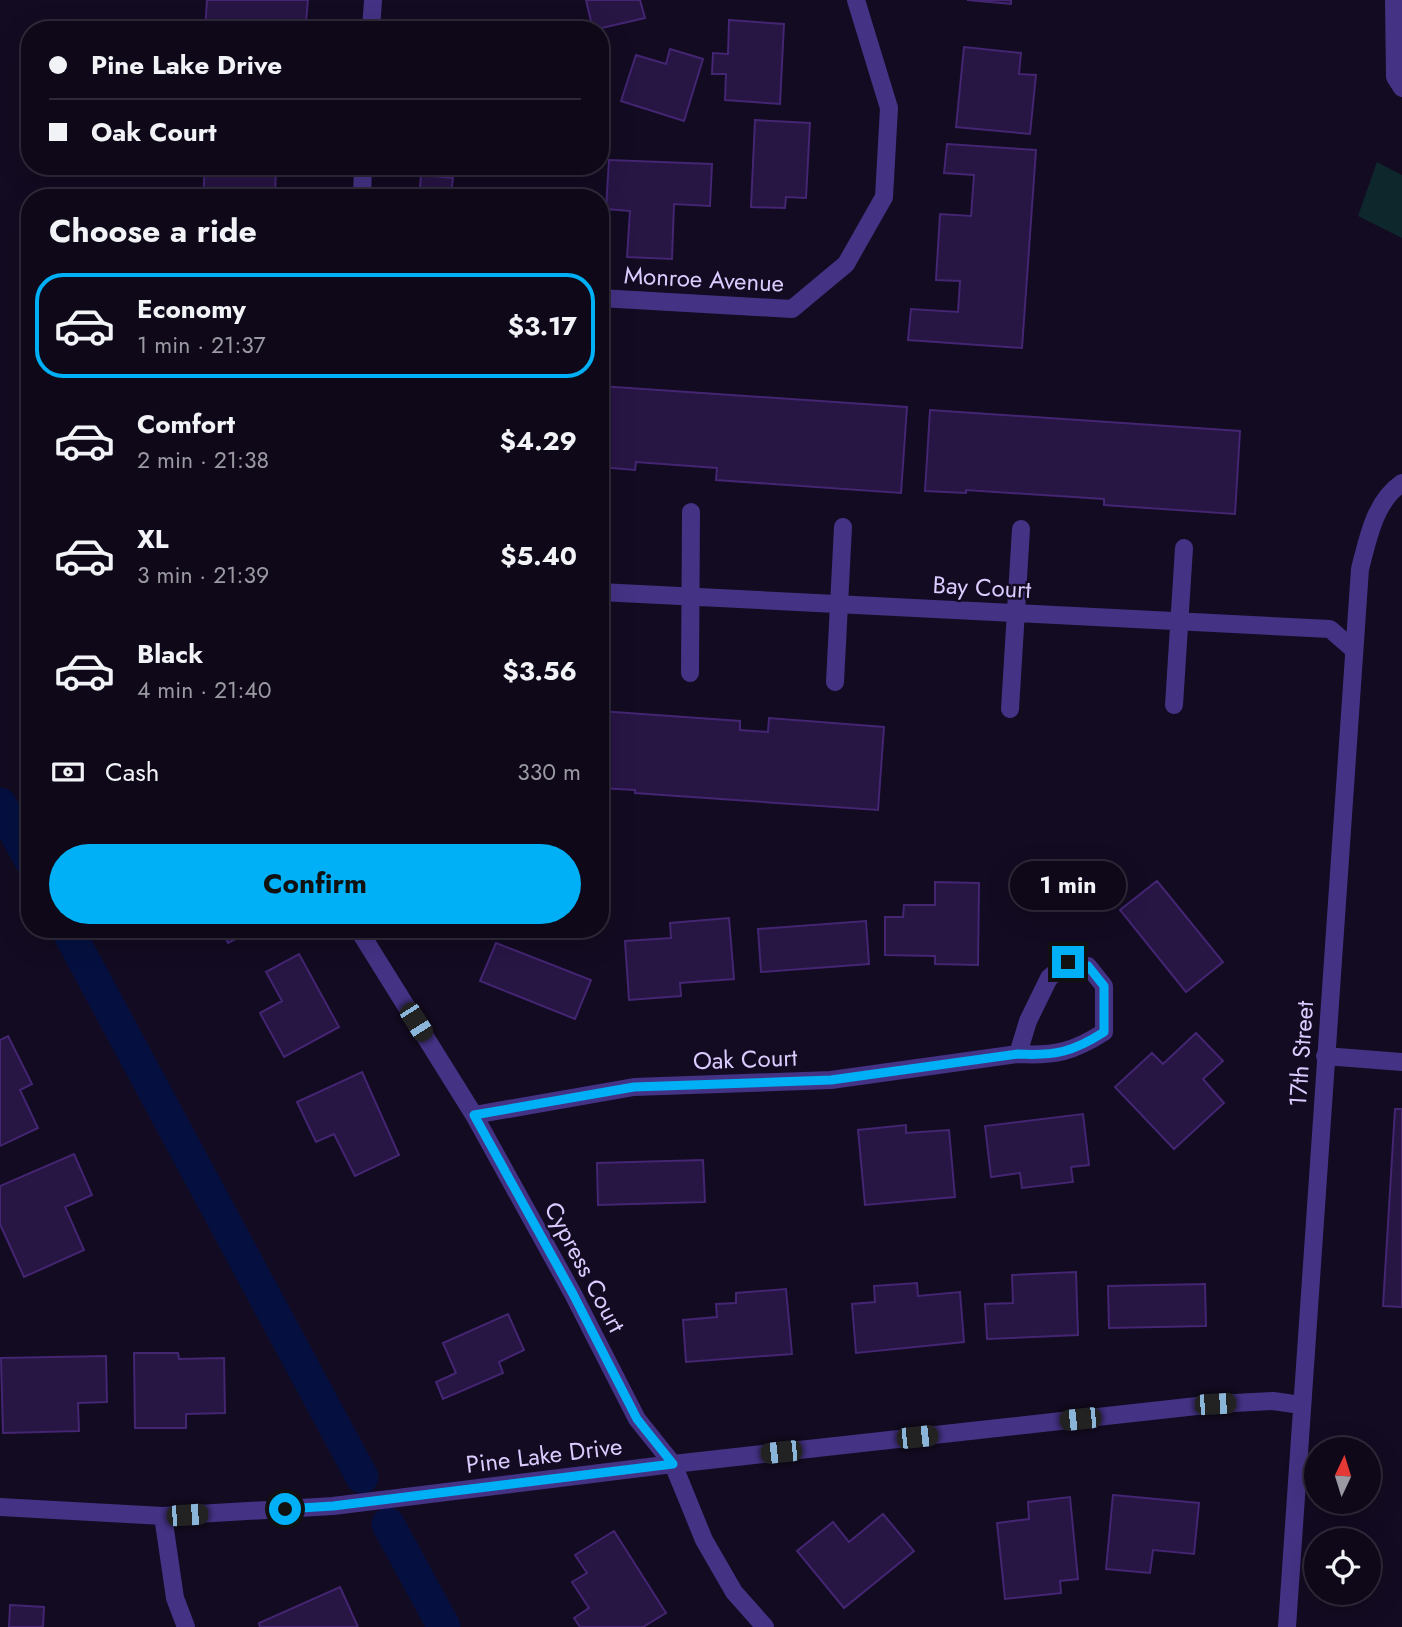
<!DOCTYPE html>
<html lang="en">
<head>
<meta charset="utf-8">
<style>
  :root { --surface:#0e0819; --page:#171122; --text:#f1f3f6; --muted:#9b9aa2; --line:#2e2938; --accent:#00b0f6 }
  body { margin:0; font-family:Jost,sans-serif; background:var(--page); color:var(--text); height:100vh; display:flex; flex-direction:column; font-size:26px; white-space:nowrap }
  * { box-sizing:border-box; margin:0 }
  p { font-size:23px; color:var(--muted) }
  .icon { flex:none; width:38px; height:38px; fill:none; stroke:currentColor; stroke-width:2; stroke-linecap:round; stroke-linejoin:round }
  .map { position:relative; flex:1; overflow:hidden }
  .details { position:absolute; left:21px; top:189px; width:588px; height:749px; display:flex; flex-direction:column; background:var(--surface); border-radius:28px; box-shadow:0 7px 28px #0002,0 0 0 2px var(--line) }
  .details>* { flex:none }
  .banner { position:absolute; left:21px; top:21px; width:588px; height:154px; border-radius:28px; box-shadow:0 7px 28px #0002,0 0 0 2px var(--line); display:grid; align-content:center; height:154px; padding:0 28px; background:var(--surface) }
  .needle { width:46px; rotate:4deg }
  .controls { position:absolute; left:1304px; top:1437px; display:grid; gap:14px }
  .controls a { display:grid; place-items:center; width:77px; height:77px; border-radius:50%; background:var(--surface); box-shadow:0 7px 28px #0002,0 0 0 2px var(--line); font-size:35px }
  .end { position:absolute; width:32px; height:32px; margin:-16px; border:9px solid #00b0f6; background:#111; box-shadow:0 0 0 4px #111 }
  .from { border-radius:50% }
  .bubble { position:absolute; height:49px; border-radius:24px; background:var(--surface); box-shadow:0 7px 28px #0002,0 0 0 2px var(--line); font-size:23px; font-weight:700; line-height:49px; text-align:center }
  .car { position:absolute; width:21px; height:42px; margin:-21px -10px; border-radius:9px; box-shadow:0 0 5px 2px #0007; background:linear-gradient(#222 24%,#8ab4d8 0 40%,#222 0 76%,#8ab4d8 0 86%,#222 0) }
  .banner b { display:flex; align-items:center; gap:24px; height:66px; font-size:26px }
  .banner b+b { border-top:2px solid var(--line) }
  .banner i { width:18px; height:18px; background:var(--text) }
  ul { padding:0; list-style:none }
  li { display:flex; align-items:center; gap:21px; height:105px; margin:0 14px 10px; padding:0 14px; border:4px solid transparent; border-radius:28px }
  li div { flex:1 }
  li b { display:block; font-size:26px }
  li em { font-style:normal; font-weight:700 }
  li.current { border-color:var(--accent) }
  li>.icon { width:63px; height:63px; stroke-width:1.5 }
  h2 { padding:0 28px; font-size:32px; line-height:84px }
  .pay { display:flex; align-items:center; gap:18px; height:77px; padding:0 28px; font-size:26px }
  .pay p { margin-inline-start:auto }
  .button { display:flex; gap:14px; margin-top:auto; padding:14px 28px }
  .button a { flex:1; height:80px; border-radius:42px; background:var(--accent); color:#111; font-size:28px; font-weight:700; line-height:80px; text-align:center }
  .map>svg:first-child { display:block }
  .green { fill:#0e272c }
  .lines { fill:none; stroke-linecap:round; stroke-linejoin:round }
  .canal { stroke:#051040; stroke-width:33 }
  .building { fill:#271544; stroke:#432572; stroke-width:2 }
  .service { stroke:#443284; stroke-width:18 }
  .minor { stroke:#443284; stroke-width:18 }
  .route { stroke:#00b0f6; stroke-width:9 }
  .labels { text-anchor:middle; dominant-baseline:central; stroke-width:5; stroke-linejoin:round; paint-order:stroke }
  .street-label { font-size:24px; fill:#dbcbff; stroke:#130b21 }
</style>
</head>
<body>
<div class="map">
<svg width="1402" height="1627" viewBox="0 0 1402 1627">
  <rect width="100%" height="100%" fill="#130b21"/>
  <path class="green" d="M1377,162L1402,175V238L1358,216Z"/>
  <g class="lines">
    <path class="canal" d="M0,804L30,859
      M67,929L362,1477
      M388,1524L444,1627"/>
  </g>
  <path class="building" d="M207,0H308L306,22L280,20L279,30H205Z
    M586,0H640L645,18L593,30Z
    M967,0H1011V4Z
    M729,20L784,24L780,104L725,100L726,74H712L713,53L728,54Z
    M964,47L1021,53L1019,74L1036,75L1030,134L956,127Z
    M670,49L703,59L684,121L621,101L636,55L666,64Z
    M755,120L810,123L806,198L786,197L785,208L751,207Z
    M947,144L1036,150L1022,348L908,340L911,309L958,312L960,281L936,280L940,214L971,216L974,175L944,173Z
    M609,160L712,164L710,206L674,204L672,259L627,257L630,211L606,209Z
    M205,166H276L275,198H277H203Z
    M421,175L453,178L451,193L502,198H419Z
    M600,386L907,407L901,493L716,480L717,468L636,462L635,470L600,467Z
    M930,410L1240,431L1235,514L1104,505V499L966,490V493L925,491Z
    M600,711L740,721V730L768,732L769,718L884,727L878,810L635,793V790L600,788Z
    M1157,881L1223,962L1186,992L1120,910Z
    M935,882L979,883L978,965L935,964V956L885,955V917H903L904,905H935Z
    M729,918L734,979L680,983L681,996L629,1000L625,941L671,938L670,923Z
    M866,921L869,964L761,972L758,929Z
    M221,929H256L228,943Z
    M496,943L591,980L575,1019L480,981Z
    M299,954L339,1027L284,1057L260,1013L282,1001L266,972Z
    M1196,1033L1223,1061L1203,1079L1224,1103L1174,1149L1115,1087L1152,1053L1163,1064Z
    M8,1036L32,1084L20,1090L38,1128L0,1146V1040Z
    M362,1072L399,1155L355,1176L334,1134L316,1142L297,1102Z
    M1395,1109H1402V1307L1383,1306Z
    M1083,1114L1089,1165L1071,1167L1073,1182L1022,1188L1020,1173L991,1177L985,1126Z
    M906,1125V1133L949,1130L955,1197L865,1205L858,1130Z
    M74,1154L92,1195L65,1207L84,1250L24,1277L0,1224V1186Z
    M703,1160L705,1202L598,1205L597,1163Z
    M1076,1272L1078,1335L987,1339L985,1304L1013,1303L1012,1275Z
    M917,1283L918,1296L960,1292L964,1342L856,1353L852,1304L875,1302L874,1286Z
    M1205,1284L1206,1326L1109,1328L1108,1286Z
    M786,1289L792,1354L686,1362L683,1320L717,1317L716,1304L736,1303V1293Z
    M508,1314L524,1350L499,1362L503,1373L443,1399L436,1382L456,1373L443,1343Z
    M134,1353H178L179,1359L224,1358L225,1413L186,1414V1428H135Z
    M106,1356L107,1402L78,1403L79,1431L3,1433L1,1358Z
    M1113,1495L1199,1503L1194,1554L1153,1550L1150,1573L1106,1569Z
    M1070,1497L1078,1579L1060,1581L1061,1593L1005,1599L997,1523L1029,1519L1028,1502Z
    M883,1514L914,1551L844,1608L797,1551L833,1522L849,1542Z
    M614,1531L666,1613L643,1627H580L574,1618L589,1608L572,1582L587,1573L575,1555Z
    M340,1587L358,1627H260L259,1623Z
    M10,1605L44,1607L43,1627H9Z"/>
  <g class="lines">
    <path class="service" d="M1394,0L1395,77L1402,88
      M600,592L1330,629L1354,650
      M690,673L691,512
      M835,682L843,527
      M1174,705L1184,548
      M1010,709L1021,529"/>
    <path class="minor" d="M371,30L373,0
      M362,198L363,166
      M600,298L792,309L846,264L884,197L889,108L856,0
      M358,929L474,1115L573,1294L637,1419L673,1464L704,1540L734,1592L765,1627
      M1325,1056L1402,1062
      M474,1115L634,1087L831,1080L1018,1054C1055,1056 1073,1052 1104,1032V986L1088,966L1068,962L1049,978L1028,1021L1018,1054
      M0,1507L163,1516L333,1506L673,1464L1215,1404L1273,1401L1301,1405
      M163,1516L175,1598L186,1627
      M1287,1627L1360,569C1368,539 1374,502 1402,483"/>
  </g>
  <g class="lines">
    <path class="route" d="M285,1509L333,1506L673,1464L637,1419L573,1294L474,1115L634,1087L831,1080L1018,1054C1055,1056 1073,1052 1104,1032V986L1088,966L1068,962"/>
  </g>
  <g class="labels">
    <g class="street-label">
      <text transform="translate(704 279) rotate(3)">Monroe Avenue</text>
      <text transform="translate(982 587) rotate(3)">Bay Court</text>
      <text transform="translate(1301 1054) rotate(-86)">17th Street</text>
      <text transform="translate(745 1059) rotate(-2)">Oak Court</text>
      <text transform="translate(585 1267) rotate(62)">Cypress Court</text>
      <text transform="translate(544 1455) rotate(-7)">Pine Lake Drive</text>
    </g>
  </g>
</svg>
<div class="controls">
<a><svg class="needle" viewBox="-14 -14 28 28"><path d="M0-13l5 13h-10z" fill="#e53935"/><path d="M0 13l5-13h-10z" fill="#9b9aa2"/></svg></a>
<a><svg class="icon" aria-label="locate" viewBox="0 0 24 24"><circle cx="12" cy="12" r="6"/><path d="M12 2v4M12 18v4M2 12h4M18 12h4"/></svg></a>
</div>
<i class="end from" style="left:285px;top:1509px"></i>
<i class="end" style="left:1068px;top:962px"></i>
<div class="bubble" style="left:1010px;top:861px;width:116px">1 min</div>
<i class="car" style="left:416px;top:1022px;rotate:148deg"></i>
<i class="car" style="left:1215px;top:1404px;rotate:87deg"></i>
<i class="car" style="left:1080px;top:1419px;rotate:264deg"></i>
<i class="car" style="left:917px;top:1437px;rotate:84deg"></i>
<i class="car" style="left:781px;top:1452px;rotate:264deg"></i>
<i class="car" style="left:187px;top:1515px;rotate:86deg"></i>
<div class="banner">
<b><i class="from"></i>Pine Lake Drive</b>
<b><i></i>Oak Court</b>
</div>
<section class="details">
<h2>Choose a ride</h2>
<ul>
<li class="current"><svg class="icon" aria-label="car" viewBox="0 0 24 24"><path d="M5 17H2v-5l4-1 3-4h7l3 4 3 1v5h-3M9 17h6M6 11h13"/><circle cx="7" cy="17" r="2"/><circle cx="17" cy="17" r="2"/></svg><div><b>Economy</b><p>1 min · 21:37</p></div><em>$3.17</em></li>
<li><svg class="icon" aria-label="car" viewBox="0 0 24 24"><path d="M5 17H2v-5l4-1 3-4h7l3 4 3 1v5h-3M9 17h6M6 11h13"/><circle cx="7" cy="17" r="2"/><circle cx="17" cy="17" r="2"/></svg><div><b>Comfort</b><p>2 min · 21:38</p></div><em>$4.29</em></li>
<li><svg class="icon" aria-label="car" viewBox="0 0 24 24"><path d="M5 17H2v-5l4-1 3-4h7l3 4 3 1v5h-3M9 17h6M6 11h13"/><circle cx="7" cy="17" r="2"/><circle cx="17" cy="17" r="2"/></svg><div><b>XL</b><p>3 min · 21:39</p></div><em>$5.40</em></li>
<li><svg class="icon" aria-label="car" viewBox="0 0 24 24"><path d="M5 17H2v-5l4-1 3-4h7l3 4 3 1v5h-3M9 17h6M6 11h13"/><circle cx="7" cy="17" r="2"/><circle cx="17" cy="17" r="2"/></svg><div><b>Black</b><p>4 min · 21:40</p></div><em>$3.56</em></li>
</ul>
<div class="pay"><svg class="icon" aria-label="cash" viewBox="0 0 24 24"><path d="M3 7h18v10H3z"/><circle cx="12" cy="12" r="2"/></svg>Cash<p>330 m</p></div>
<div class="button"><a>Confirm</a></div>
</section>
</div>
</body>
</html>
